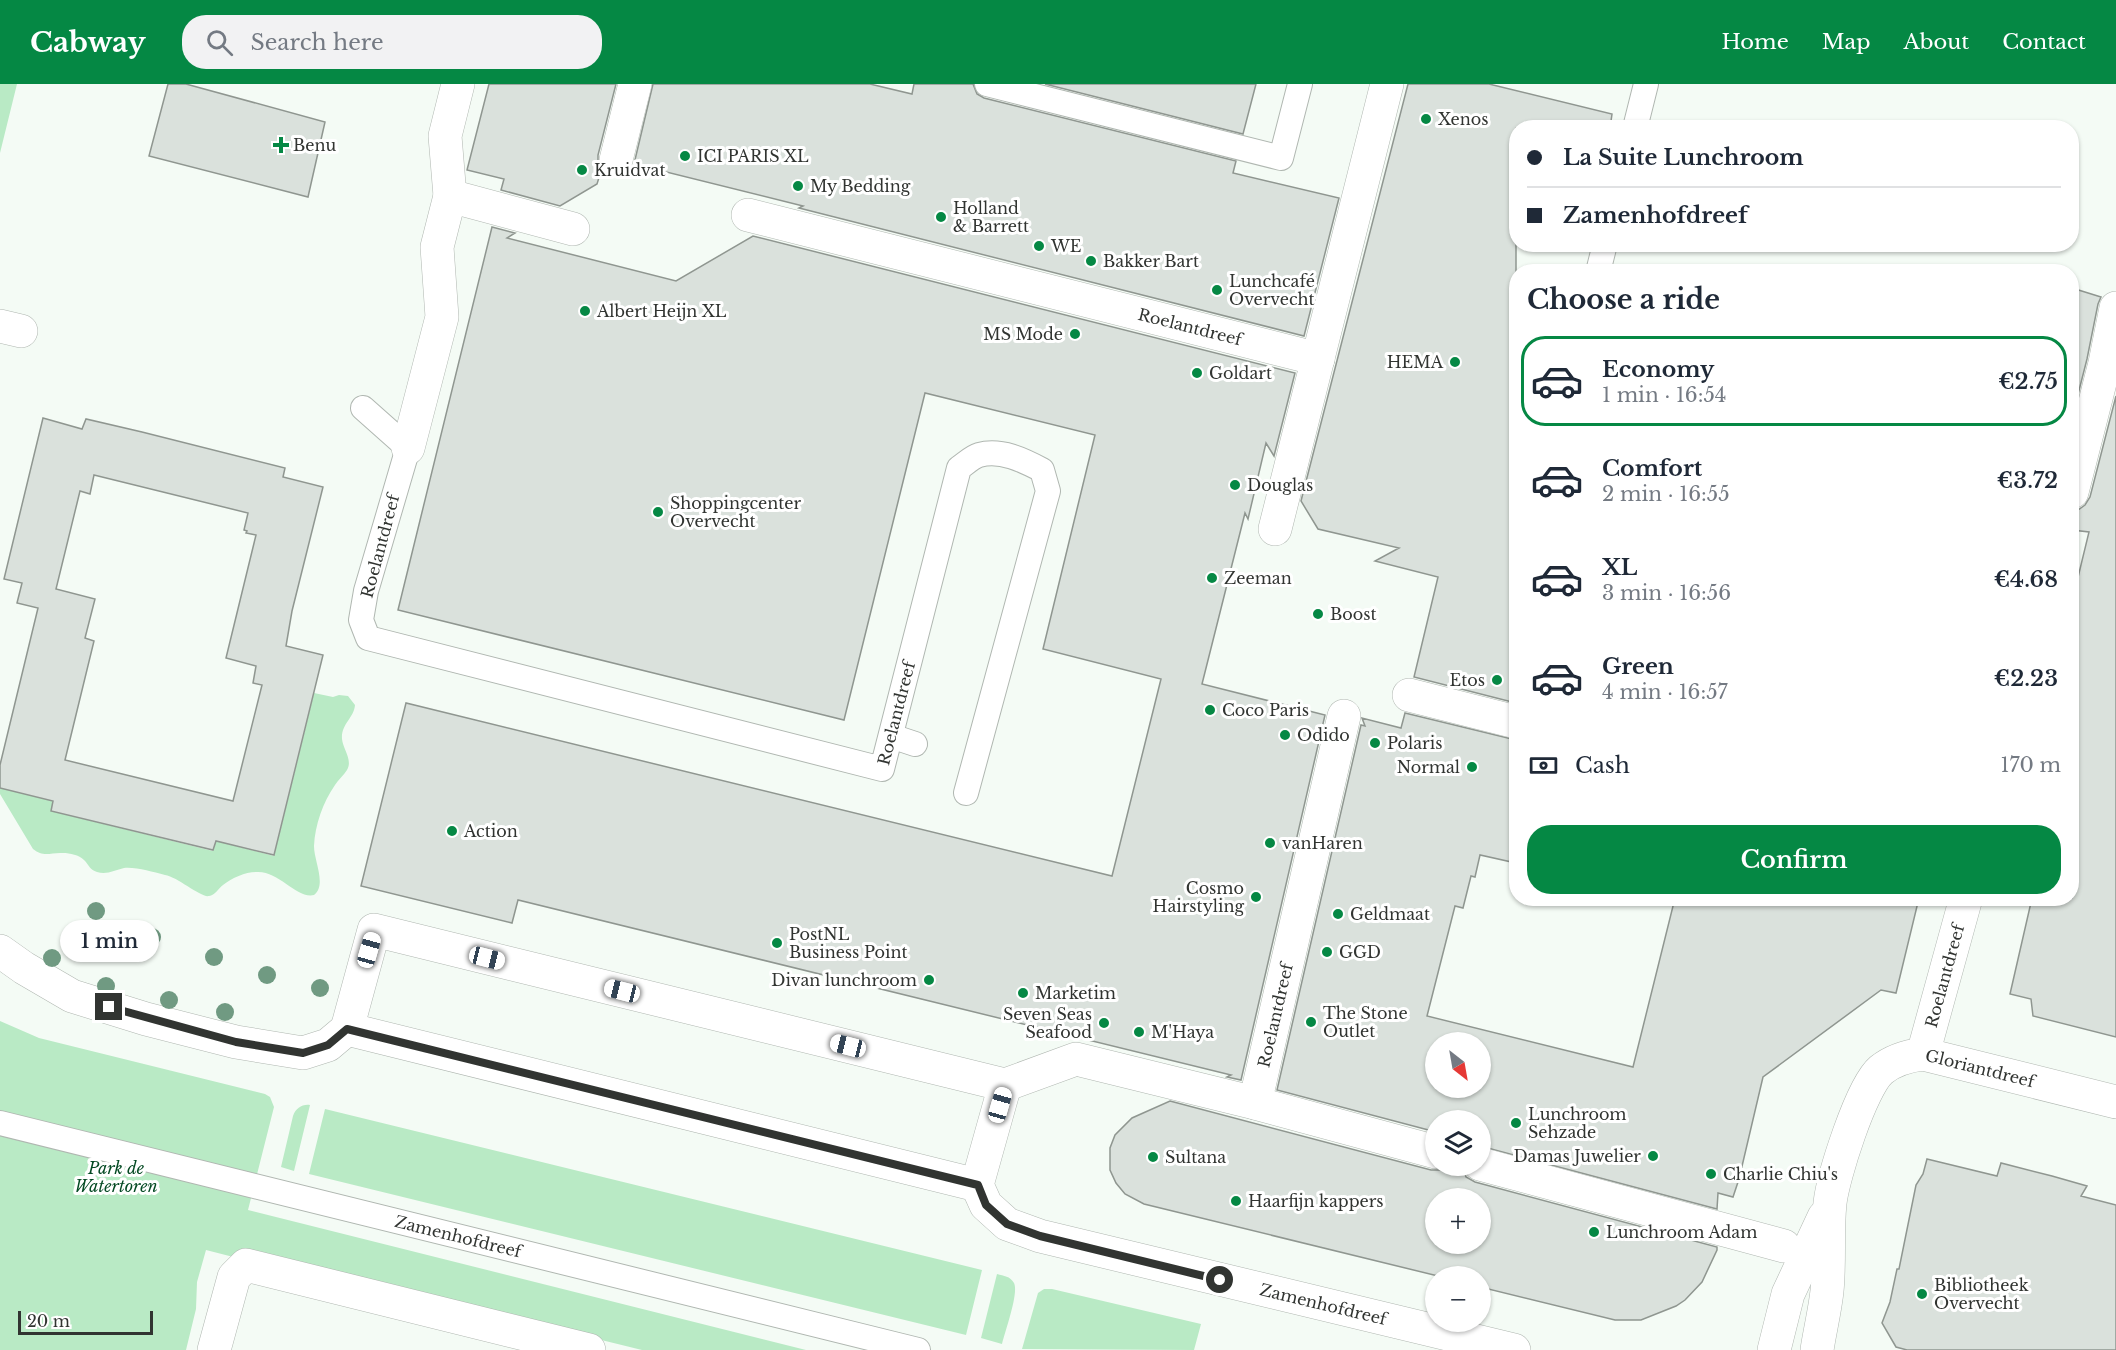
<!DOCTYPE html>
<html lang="en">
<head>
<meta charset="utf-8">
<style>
  :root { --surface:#fff; --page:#f2f2f3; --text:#1f2937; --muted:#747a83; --line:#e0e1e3; --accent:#058844 }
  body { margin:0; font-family:"Libre Baskerville",serif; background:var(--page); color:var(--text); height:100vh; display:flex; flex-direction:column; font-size:22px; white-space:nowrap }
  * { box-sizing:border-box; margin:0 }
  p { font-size:20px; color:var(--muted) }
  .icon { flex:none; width:33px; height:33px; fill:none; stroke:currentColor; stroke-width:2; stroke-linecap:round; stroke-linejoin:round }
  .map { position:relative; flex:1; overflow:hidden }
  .sheet { position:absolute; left:1509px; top:180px; width:570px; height:642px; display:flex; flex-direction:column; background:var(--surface); border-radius:24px; box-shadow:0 2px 4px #0004 }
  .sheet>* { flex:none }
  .guide { position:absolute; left:1509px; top:36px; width:570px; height:132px; border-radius:24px; box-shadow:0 2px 4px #0004; display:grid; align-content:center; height:132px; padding:0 18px; background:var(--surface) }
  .needle { width:39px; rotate:149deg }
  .tools { position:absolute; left:1425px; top:948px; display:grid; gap:12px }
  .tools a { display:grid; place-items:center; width:66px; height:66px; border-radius:50%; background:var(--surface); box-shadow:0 2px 4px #0004; font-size:30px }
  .scale { position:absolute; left:18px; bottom:15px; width:135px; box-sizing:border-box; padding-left:6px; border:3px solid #313431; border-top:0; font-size:16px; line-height:21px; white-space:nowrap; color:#313431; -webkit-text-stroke:4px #fff; paint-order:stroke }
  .end { position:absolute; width:27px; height:27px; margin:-14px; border:8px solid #313431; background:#fff; box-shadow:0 0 0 3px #fff }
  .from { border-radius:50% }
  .bubble { position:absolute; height:42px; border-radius:21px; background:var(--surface); box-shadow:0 2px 4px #0004; font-size:20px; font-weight:600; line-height:42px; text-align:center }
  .car { position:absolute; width:18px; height:36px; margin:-18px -9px; border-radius:8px; box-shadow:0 0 4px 2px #0007; background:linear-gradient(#fff 24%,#345 0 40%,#fff 0 76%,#345 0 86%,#fff 0) }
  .guide b { display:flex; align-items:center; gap:21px; height:57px; font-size:22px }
  .guide b+b { border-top:2px solid var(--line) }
  .guide i { width:15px; height:15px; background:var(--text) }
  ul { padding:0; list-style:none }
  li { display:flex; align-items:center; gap:18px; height:90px; margin:0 12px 9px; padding:0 6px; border:3px solid transparent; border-radius:24px }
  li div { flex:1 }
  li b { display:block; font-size:22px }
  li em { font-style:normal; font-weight:600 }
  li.active { border-color:var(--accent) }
  li>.icon { width:54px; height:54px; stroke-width:1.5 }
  h2 { padding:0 18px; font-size:27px; line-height:72px }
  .pay { display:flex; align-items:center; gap:15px; height:66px; padding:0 18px; font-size:22px }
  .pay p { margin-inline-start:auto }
  .button { display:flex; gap:12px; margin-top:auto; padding:12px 18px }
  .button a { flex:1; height:69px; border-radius:24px; background:var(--accent); color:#fff; font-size:24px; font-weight:600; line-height:69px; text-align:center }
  header { display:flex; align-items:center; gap:36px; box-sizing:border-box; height:84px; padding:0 30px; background:var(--accent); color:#fff }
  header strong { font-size:28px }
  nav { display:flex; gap:33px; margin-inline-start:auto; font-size:21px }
  .search { width:420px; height:54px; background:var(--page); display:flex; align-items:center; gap:15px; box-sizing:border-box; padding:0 21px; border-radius:24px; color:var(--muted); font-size:22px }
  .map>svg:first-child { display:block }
  .green { fill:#b9eac5 }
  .building { fill:#dae1dc; stroke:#8f9690; stroke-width:1.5; fill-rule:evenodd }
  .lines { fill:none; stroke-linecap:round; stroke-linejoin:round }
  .service-casing { stroke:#b0b7b1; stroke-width:26 }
  .pedestrian-casing { stroke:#b0b7b1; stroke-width:34 }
  .minor-casing { stroke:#b0b7b1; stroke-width:34 }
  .service { stroke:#fff; stroke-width:24 }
  .pedestrian { stroke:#fff; stroke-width:33 }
  .minor { stroke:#fff; stroke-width:33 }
  .tree { fill:#709a82 }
  .route { stroke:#313431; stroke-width:8 }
  .poi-dot { fill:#058844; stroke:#fff; stroke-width:2 }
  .labels { text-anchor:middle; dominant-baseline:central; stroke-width:6; stroke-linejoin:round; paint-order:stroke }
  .poi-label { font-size:16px; fill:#313431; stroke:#fff; text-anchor:start }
  .street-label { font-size:16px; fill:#313431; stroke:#fff }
  .park-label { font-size:16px; font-style:italic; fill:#044a23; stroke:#fff }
</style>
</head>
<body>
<header>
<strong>Cabway</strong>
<div class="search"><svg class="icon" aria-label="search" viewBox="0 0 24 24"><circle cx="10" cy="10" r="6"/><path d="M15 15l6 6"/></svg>Search here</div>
<nav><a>Home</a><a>Map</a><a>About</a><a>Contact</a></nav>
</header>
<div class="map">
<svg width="2116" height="1266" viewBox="0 0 2116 1266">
  <rect width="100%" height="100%" fill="#f4fbf5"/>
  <path class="green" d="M0,0H17L0,69Z
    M314,609L333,613L339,611L348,612L355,621C354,634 341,640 342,655C343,665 353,676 347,686C344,691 338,696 335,701C323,718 315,741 314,762C314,777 327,801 314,811C296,815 279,786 256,788C245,788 232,794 223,801C218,805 215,811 209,812C201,814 178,793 165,791C152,788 137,783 124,784C115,786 107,791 97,788C90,786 89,781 84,776C79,771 70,769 63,769C51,768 44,774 33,765L0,710V704L53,717L51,727L213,767L216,757L274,772Z
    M0,937L39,954L265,1010L270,1013L274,1023L248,1126L806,1266H642L419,1211L249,1177L206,1166L197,1198L196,1225L186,1266H0Z
    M310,1021L294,1087L281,1083L293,1032C296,1024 302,1020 310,1021Z
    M325,1025L982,1186L966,1251L309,1090Z
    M997,1190C1004,1192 1010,1192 1014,1199C1019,1209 1005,1247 1002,1260L981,1254Z
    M1044,1205H1052L1201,1240L1194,1266L1022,1265L1038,1209Z"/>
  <path class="building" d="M168,0H186L325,38L308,113L149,72Z
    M489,0H616L598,71V81L601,87L597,100L560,122L501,106L504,95L467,86Z
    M653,0H870L912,10L914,0H973L977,10L984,14L1236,77L1233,89L1339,114L1304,252L799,124L803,122L634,80Z
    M1045,0H1256L1243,50Z
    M1408,0H1489L1612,30L1610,44H1516V619L1414,593L1438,493L1375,477L1399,464L1318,445L1301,417Z
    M492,143L515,149L507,154L676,197L753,152L1295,289L1274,372L1266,359L1248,435L1245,429L1202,600L1325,631L1241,996L1227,993L1231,991L518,816L512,839L361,802L406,619L1112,792L1161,595L1043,565L1095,351L925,309L844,636L398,526Z
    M2072,204L2101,213L2098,220L2087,275L2072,334Z
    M2116,312V953L2033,932L2031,915L2010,910L2032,814H2072V518L2089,448L2072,446V426H2078L2085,421L2090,413Z
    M43,334L82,345L86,335L142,348L285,384L283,393L323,403L292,527L286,562L323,571L274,771L216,757L213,766L51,727L53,717L0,704V681L38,524L17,519L22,499L4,495ZM94,391L248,429L244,446L247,447L246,449L256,451L226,574L256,582L253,599L262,601L233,717L65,676L94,557L85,554L95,515L56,505L80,407L90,410Z
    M1405,629L1516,656V779L1480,771L1475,793L1471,792L1463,824L1455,822L1427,932L1633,983L1675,814H1919L1896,909L1881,906L1763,993L1739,1095L1733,1113L1718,1109L1717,1125L1480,1062V1036H1436V1048L1277,1006L1361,641L1365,642L1362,634L1401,644ZM1436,958H1480V1004H1436Z
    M1170,1017L1431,1086H1440L1449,1082H1462L1466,1093L1475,1098L1717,1163V1166L1702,1198L1685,1216L1676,1222L1641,1236H1615L1480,1203V1192H1438L1144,1120L1125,1110L1116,1099L1110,1086V1064L1115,1051L1132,1034ZM1436,1114H1480V1160H1436Z
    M1927,1075L1997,1092L2001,1079L2052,1092L2087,1102L2081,1112L2116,1121V1266H1907L1896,1263L1882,1239L1890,1218L1897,1185H1899L1916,1101L1923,1090Z"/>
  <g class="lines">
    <defs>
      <g id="service">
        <path d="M987,0L1281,74L1300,0"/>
        <path d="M1635,44L1646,0"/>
        <path d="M1598,188L1605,160"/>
        <path id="s1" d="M363,324L408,364L366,507L361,536L368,554L882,685L959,384C965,380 972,373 979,371C1001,365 1023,376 1042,386L1048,407L966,709"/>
        <path d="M891,652L915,660"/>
        <path id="s2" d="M0,1039L918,1266"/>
      </g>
      <g id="pedestrian">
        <path d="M616,76L635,0"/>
        <path d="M450,112L445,52L458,0"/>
        <path id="s3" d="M748,131L1318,275"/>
        <path d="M408,364L442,233L437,163L450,112L573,145"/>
        <path d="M2072,408L2105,279L2116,224"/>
        <path d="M1275,445L1387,0"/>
        <path d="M1409,611L1516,638"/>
        <path id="s4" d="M1923,970L1966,814"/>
        <path d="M1005,1001L1076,975L1255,1019L1436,1068"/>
        <path id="s5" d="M1255,1019L1344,632"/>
        <path d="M1480,1080L1784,1162"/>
      </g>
      <g id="minor">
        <path d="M0,242L21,247"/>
        <path d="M0,867L24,884L72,912L146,935L236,958L303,969L328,961L347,945L977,1101"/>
        <path id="s6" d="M347,945L374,846L1005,1001L977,1101L986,1121L1007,1140L1040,1152L1514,1266"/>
        <path d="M214,1266L234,1193L246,1181L589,1266"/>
        <path d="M1774,1266L1788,1210L1824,1133"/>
        <path id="s7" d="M1817,1266C1820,1246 1825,1226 1827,1207C1830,1178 1827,1148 1830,1119C1833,1093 1861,1003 1881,986C1893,976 1908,972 1923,970L2116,1018"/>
      </g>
    </defs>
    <use href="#service" class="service-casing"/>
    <use href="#pedestrian" class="pedestrian-casing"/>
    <use href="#minor" class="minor-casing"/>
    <use href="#service" class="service"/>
    <use href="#pedestrian" class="pedestrian"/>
    <use href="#minor" class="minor"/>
  </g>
  <g class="tree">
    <circle cx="96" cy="827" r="9"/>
    <circle cx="152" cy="853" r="9"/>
    <circle cx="214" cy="873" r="9"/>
    <circle cx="52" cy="874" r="9"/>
    <circle cx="267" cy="891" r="9"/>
    <circle cx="106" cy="902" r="9"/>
    <circle cx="320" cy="904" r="9"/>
    <circle cx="169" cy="916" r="9"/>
    <circle cx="225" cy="928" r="9"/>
  </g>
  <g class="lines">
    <path class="route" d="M109,923L236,958L303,969L328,961L347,945L978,1101L986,1121L1007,1140L1040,1152L1220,1196"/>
  </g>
  <g class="poi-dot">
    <circle cx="1426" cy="35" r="6"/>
    <path d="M278 52h6v6h6v6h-6v6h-6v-6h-6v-6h6z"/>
    <circle cx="685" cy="72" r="6"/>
    <circle cx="582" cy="86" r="6"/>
    <circle cx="798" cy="102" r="6"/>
    <circle cx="941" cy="133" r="6"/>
    <circle cx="1039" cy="162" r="6"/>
    <circle cx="1091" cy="177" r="6"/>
    <circle cx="1217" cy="206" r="6"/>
    <circle cx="585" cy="227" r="6"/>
    <circle cx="1075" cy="250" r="6"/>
    <circle cx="1455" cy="278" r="6"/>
    <circle cx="1197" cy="289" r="6"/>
    <circle cx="1235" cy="401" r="6"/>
    <circle cx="658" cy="428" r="6"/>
    <circle cx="1212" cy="494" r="6"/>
    <circle cx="1318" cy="530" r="6"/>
    <circle cx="1497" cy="596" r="6"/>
    <circle cx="1210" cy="626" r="6"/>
    <circle cx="1285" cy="651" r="6"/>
    <circle cx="1375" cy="659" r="6"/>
    <circle cx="1472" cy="683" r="6"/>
    <circle cx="452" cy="747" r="6"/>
    <circle cx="1270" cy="759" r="6"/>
    <circle cx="1256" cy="813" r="6"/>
    <circle cx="1338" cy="830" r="6"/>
    <circle cx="777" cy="859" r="6"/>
    <circle cx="1327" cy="868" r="6"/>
    <circle cx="929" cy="896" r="6"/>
    <circle cx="1023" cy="909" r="6"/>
    <circle cx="1311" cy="938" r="6"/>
    <circle cx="1104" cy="939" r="6"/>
    <circle cx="1139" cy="948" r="6"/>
    <circle cx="1516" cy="1039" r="6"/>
    <circle cx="1653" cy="1072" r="6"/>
    <circle cx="1153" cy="1073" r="6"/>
    <circle cx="1711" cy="1090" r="6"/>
    <circle cx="1236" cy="1117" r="6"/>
    <circle cx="1594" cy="1148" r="6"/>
    <circle cx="1922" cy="1210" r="6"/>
  </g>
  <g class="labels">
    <g class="poi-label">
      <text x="1438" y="35">Xenos</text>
      <text x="293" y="61">Benu</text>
      <text x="697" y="72">ICI PARIS XL</text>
      <text x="594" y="86">Kruidvat</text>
      <text x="810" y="102">My Bedding</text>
      <text x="953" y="124">Holland<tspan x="953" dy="18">&amp; Barrett</tspan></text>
      <text x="1051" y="162">WE</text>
      <text x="1103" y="177">Bakker Bart</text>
      <text x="1229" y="197">Lunchcafé<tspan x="1229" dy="18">Overvecht</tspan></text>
      <text x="597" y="227">Albert Heijn XL</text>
      <text x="1063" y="250" text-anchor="end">MS Mode</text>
      <text x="1443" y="278" text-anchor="end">HEMA</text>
      <text x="1209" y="289">Goldart</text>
      <text x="1247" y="401">Douglas</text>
      <text x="670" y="419">Shoppingcenter<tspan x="670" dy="18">Overvecht</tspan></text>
      <text x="1224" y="494">Zeeman</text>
      <text x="1330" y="530">Boost</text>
      <text x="1485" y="596" text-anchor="end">Etos</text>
      <text x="1222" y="626">Coco Paris</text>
      <text x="1297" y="651">Odido</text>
      <text x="1387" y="659">Polaris</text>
      <text x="1460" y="683" text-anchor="end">Normal</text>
      <text x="464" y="747">Action</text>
      <text x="1282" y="759">vanHaren</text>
      <text x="1244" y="804" text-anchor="end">Cosmo<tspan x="1244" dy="18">Hairstyling</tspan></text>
      <text x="1350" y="830">Geldmaat</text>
      <text x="789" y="850">PostNL<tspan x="789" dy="18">Business Point</tspan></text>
      <text x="1339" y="868">GGD</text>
      <text x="917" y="896" text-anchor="end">Divan lunchroom</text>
      <text x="1035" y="909">Marketim</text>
      <text x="1323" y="929">The Stone<tspan x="1323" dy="18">Outlet</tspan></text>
      <text x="1092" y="930" text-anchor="end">Seven Seas<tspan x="1092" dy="18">Seafood</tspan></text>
      <text x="1151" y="948">M'Haya</text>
      <text x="1528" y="1030">Lunchroom<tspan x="1528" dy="18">Sehzade</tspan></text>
      <text x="1641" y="1072" text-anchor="end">Damas Juwelier</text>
      <text x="1165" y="1073">Sultana</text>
      <text x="1723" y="1090">Charlie Chiu's</text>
      <text x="1248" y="1117">Haarfijn kappers</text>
      <text x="1606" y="1148">Lunchroom Adam</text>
      <text x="1934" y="1201">Bibliotheek<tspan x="1934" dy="18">Overvecht</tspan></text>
    </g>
    <g class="street-label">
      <text stroke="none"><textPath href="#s3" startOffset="456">Roelantdreef</textPath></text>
      <text transform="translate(380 462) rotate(-75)">Roelantdreef</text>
      <text stroke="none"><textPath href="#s1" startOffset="846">Roelantdreef</textPath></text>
      <text stroke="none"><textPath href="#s4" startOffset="81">Roelantdreef</textPath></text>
      <text stroke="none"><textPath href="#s5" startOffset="90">Roelantdreef</textPath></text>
      <text stroke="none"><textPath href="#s7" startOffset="396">Gloriantdreef</textPath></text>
      <text stroke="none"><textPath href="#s2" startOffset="472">Zamenhofdreef</textPath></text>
      <text stroke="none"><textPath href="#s6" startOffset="1233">Zamenhofdreef</textPath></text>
    </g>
    <g class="park-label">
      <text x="116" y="1084">Park de<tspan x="116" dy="18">Watertoren</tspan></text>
    </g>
  </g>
</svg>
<div class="tools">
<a><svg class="needle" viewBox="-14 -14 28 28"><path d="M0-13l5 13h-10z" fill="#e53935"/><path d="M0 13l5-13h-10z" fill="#747a83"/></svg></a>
<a><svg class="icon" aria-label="layers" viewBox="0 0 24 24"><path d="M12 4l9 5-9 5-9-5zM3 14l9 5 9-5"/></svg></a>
<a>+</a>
<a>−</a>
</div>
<div class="scale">20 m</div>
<i class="end from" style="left:1220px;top:1196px"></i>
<i class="end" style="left:109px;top:923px"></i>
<div class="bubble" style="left:60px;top:836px;width:99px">1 min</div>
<i class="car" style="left:369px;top:866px;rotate:16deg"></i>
<i class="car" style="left:487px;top:874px;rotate:104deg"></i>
<i class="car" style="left:622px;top:907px;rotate:284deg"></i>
<i class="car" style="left:848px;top:962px;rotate:284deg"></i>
<i class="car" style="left:1000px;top:1021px;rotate:16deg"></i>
<div class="guide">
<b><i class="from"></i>La Suite Lunchroom</b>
<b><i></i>Zamenhofdreef</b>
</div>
<section class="sheet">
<h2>Choose a ride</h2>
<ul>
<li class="active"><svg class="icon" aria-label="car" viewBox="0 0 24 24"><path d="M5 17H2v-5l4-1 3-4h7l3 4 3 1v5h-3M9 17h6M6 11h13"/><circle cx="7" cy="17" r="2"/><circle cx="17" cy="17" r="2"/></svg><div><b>Economy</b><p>1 min · 16:54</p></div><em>€2.75</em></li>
<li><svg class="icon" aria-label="car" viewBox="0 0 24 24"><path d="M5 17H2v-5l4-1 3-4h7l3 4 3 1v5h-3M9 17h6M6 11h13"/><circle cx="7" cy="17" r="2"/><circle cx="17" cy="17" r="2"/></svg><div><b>Comfort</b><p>2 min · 16:55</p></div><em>€3.72</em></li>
<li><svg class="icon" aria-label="car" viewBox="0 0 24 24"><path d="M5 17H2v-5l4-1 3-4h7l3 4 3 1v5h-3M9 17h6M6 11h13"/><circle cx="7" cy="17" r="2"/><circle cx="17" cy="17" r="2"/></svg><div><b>XL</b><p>3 min · 16:56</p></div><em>€4.68</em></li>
<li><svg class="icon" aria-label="car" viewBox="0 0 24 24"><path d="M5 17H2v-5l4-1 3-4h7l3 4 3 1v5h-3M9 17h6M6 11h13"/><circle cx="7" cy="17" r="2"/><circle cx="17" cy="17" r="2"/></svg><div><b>Green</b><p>4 min · 16:57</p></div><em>€2.23</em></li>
</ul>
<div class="pay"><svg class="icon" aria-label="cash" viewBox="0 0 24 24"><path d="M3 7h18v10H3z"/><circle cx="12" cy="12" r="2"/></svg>Cash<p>170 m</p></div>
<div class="button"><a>Confirm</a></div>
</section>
</div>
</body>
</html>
